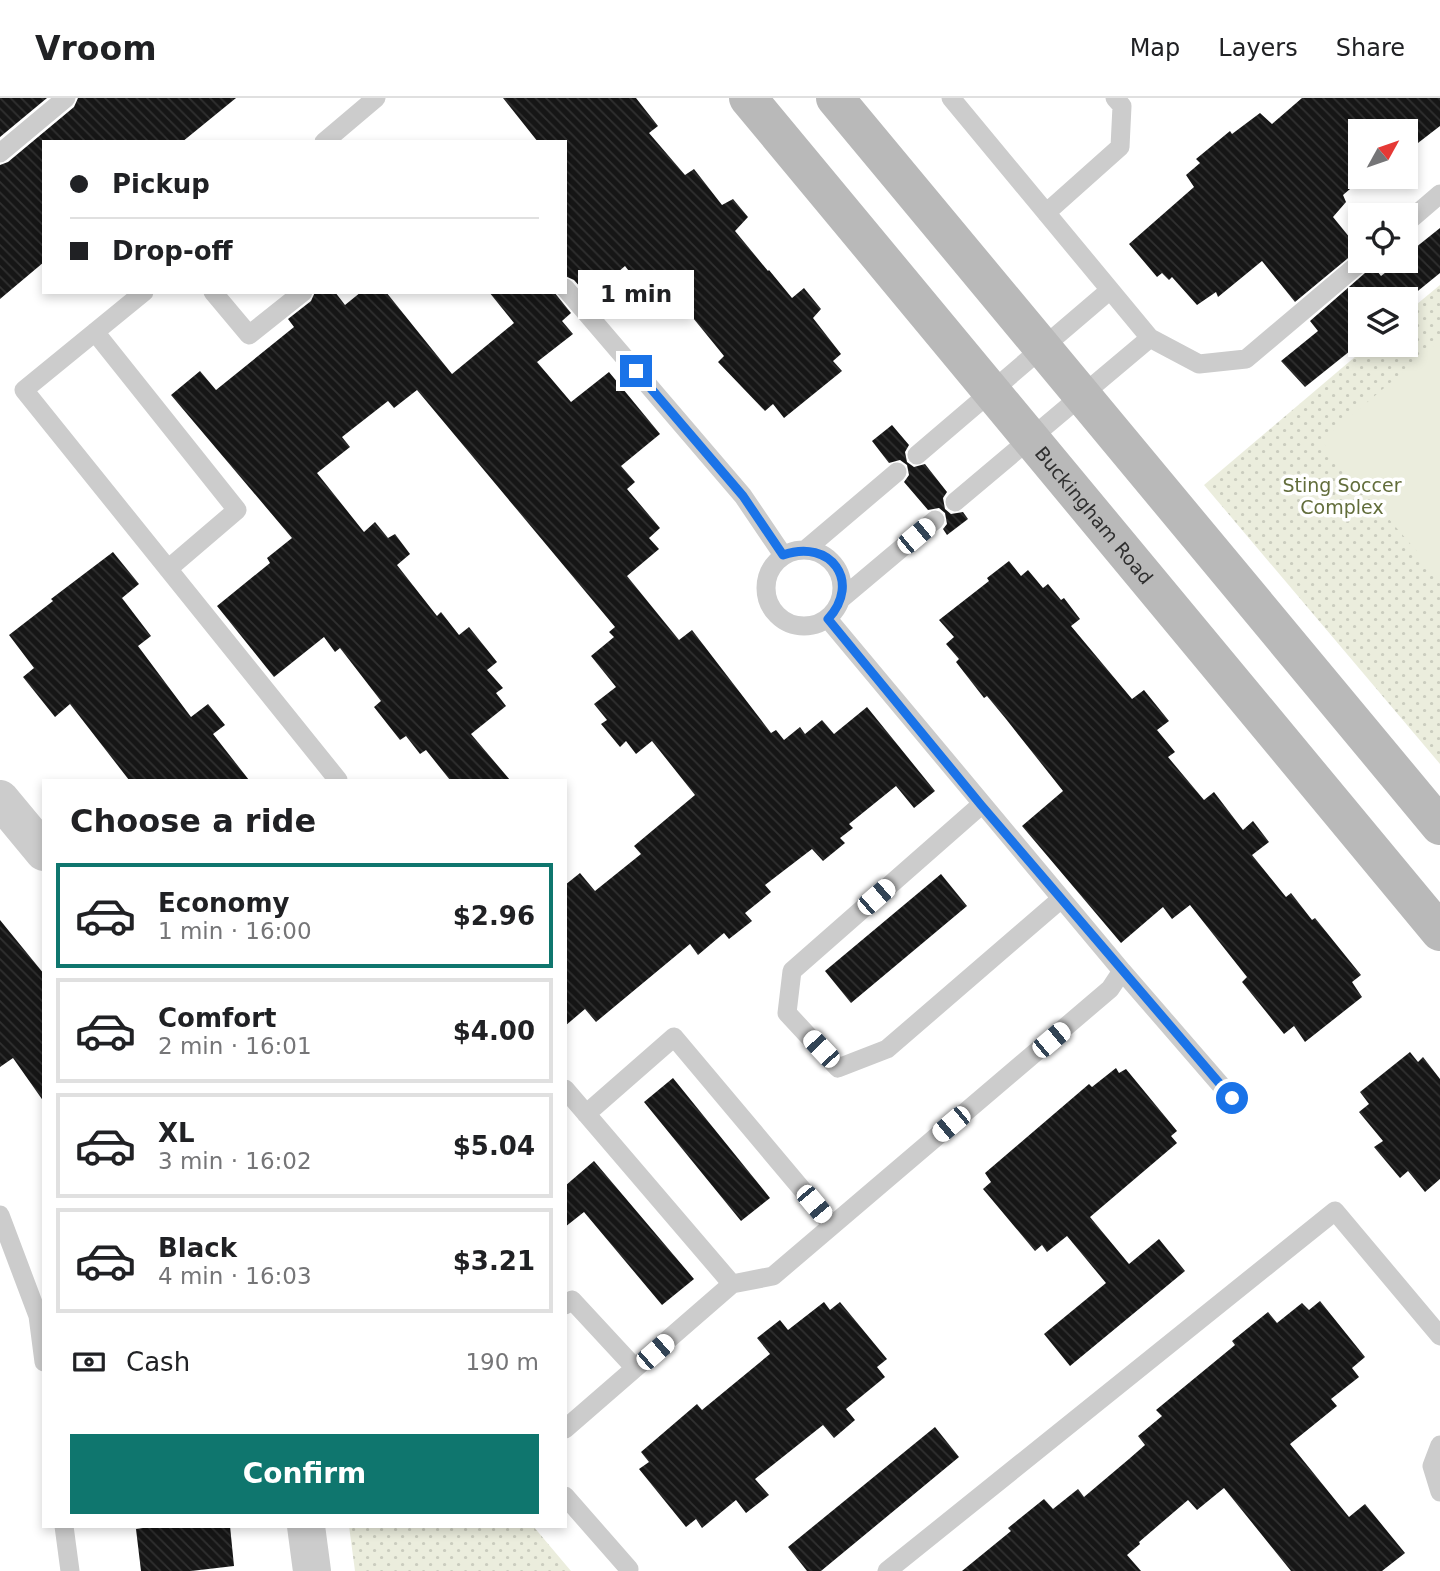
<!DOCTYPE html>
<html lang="en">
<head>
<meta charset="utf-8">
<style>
  :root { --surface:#fff; --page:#f2f2f2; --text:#202124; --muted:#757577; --line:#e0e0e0; --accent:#0f766e }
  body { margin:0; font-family:"DejaVu Sans",sans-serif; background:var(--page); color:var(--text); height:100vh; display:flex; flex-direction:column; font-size:26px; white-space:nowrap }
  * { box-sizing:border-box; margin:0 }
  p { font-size:23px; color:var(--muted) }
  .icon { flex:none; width:38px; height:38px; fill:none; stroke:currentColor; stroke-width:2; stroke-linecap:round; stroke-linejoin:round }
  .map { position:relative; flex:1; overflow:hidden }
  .drawer { position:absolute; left:42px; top:681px; width:525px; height:749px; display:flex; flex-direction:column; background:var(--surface); border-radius:0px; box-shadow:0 4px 10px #0003 }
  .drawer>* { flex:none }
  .top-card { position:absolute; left:42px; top:42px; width:525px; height:154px; border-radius:0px; box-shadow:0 4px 10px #0003; display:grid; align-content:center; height:154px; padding:0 28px; background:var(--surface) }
  .needle { width:46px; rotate:50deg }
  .controls { position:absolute; left:1348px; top:21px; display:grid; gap:14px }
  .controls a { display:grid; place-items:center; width:70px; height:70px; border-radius:0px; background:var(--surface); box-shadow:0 4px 10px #0003; font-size:35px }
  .end { position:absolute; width:32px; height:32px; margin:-16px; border:9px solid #1a73e8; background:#fff; box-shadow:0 0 0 4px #fff }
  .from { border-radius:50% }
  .bubble { position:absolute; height:49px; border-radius:0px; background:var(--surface); box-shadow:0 4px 10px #0003; font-size:23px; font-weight:600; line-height:49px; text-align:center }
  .car { position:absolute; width:21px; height:42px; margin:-21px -10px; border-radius:9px; box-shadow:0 0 5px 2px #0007; background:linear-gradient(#fff 24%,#345 0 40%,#fff 0 76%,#345 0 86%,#fff 0) }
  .top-card b { display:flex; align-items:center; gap:24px; height:66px; font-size:26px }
  .top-card b+b { border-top:2px solid var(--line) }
  .top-card i { width:18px; height:18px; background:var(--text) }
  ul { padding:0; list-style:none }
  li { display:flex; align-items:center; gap:21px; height:105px; margin:0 14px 10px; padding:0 14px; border:4px solid var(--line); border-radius:0px }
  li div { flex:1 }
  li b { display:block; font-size:26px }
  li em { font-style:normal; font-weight:600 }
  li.active { border-color:var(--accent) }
  li>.icon { width:63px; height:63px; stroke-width:1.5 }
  h2 { padding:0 28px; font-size:32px; line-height:84px }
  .pay { display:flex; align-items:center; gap:18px; height:77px; padding:0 28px; font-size:26px }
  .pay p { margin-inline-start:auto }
  .primary-button { display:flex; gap:14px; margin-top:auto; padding:14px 28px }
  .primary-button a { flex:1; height:80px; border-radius:0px; background:var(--accent); color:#fff; font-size:28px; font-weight:600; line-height:80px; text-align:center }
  header { display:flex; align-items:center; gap:42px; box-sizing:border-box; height:98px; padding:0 35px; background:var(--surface); border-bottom:2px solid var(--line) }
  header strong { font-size:33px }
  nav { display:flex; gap:38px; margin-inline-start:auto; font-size:24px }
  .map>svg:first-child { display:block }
  .green { fill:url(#green-dots) }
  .pitch { fill:#ebeddd }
  .building { fill:url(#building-back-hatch) }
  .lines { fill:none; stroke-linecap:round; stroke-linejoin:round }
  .lane { stroke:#ccc; stroke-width:19 }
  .street { stroke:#ccc; stroke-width:38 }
  .secondary { stroke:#b9b9b9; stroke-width:38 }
  .route { stroke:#1a73e8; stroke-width:9 }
  .labels { text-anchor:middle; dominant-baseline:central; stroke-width:7; stroke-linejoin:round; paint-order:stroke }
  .park-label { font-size:19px; fill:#626d3b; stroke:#fff }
  .street-label { font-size:19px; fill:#2f2f2f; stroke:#fff }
</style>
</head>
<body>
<header>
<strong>Vroom</strong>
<nav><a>Map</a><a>Layers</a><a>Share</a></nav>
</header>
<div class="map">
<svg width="1440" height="1473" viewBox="0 0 1440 1473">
  <defs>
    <pattern id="green-dots" width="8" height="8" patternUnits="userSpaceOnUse" patternTransform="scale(1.75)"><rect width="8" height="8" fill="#ebeddd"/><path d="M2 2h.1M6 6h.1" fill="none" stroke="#caccbe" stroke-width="1.8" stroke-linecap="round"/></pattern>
    <pattern id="building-back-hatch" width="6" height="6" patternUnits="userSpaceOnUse" patternTransform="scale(1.75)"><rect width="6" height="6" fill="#161616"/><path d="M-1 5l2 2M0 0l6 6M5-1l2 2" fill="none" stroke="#303030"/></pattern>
  </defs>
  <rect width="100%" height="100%" fill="#fff"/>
  <path class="green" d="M1440,187V666L1204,387L1369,247H1405V216Z
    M349,1428H533L571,1473H355Z"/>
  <path class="pitch" d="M1440,243V480L1321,343Z"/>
  <path class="building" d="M0,0H47L0,39Z
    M78,0H236L182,44H44V164L0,201V67L8,64L74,9Z
    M503,0H636L658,28L649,35L685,77L694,71L722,107L733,101L748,119L735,133L768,173L769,172L792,200L804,190L821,211L813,220L841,256L833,263L842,273L784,320L773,306L765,313L718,264L724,258L667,188L650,200L625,168L589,199L574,182L565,178V44H538Z
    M1302,0H1440V28L1405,55V33H1360V79H1364L1343,97L1346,104L1333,119L1359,151L1295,204L1262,163L1218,199L1216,194L1197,207L1172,179L1169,182L1162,175L1157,179L1129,146L1194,89L1186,77L1200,65L1196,61L1230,33L1232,36L1260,15L1272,26Z
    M1440,130V175L1408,201H1360V245L1305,289L1281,263L1318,233L1310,223L1373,168L1381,178L1400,163H1405V158Z
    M315,194H335L345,207L361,194H386L452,276L514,225L489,194H554L571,215L562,223L573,236L537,264L571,304L609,274L660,336L621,368L635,384L627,391L660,430L649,440L659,451L627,478L679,542L692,532L771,635L776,632L784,642L800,629L805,636L822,622L834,636L867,609L935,693L914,710L896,688L849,726L853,730L840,740L845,745L823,763L812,751L765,787L771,794L745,815L752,823L729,841L724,835L698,857L690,846L596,924L585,911L565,928V787L580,775L595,793L641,756L634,748L695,697L652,643L636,656L626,643L620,649L601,626L607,622L594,606L616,589L591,558L614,539L609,534L615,529L417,292L394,310L388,303L342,339L350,349L317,375L364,434L375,424L388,440L395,436L410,456L397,467L437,518L441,514L459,537L469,529L497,564L487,572L503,590L496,595L506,608L471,636L510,682H450L426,652L420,656L406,638L400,642L374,609L381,603L340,550L335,554L324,539L274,579L217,508L270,465L267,460L292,440L171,297L200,273L216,292L294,229L288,221L311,203Z
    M892,327L909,347L905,354L907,364L914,369L925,366L947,394L943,400L945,411L951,416L963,414L968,421L947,437L943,431L947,426L945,415L939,410L928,412L904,384L909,377L907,367L900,362L889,365L872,343Z
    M113,454L139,486L122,500L151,538L138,548L191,619L208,606L225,627L213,636L249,682H129L70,606L55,619L23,579L34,570L9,537L53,503L51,501Z
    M1009,463L1021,478L1028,472L1043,490L1048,486L1061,502L1064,500L1080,521L1071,528L1132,601L1144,592L1169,623L1157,632L1175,654L1168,659L1204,702L1214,694L1243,732L1253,723L1269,744L1252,757L1286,799L1291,795L1312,822L1315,820L1361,877L1352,884L1362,899L1305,944L1294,928L1284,936L1242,884L1247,879L1190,807L1172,821L1163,809L1121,845L1022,728L1063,693L1006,621L987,598L984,600L956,564L959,561L946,546L954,539L939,522L989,483L987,480Z
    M941,776L967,808L851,905L825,873Z
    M0,822L44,876V1004L13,960L0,969Z
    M1410,954L1418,964L1423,959L1440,981V1081L1425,1094L1408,1073L1400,1080L1374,1049L1383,1043L1359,1014L1369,1006L1360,994Z
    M1116,970L1119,975L1126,971L1177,1033L1171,1038L1177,1045L1090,1119L1129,1166L1159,1141L1185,1173L1070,1268L1044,1236L1106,1185L1067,1138L1047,1154L1042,1147L1035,1153L983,1091L991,1084L985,1075L1089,986L1092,989Z
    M673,980L770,1100L741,1123L644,1004Z
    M594,1063L694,1181L662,1207L584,1114L565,1129V1088Z
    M1320,1203L1365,1259L1352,1270L1359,1279L1331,1301L1337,1308L1290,1346L1349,1419L1365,1406L1405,1455L1382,1473H1291L1224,1390L1197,1412L1188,1402L1139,1444L1140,1446L1127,1457L1141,1473H962L1011,1433L1008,1430L1044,1401L1053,1411L1078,1391L1084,1399L1129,1361L1145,1347L1138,1338L1162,1318L1156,1312L1235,1247L1232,1243L1268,1214L1277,1225L1302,1205L1309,1212Z
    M824,1204L830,1212L840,1204L887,1261L877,1269L885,1279L846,1311L855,1322L834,1340L823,1327L755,1381L769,1397L746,1415L736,1402L702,1430L696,1421L686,1429L639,1371L649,1364L641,1354L697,1306L702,1312L770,1256L757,1240L780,1222L788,1232Z
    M935,1329L959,1359L821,1473H807L788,1449Z
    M142,1428H230L234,1468L191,1473H141L136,1431L143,1430Z"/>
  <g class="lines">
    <path class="lane" d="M951,0L1150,240L1199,266L1246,261L1362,163
      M324,44L376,0
      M0,55L66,0
      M1046,115L1120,49L1122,8L1115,0
      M1405,126L1440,96
      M565,190L743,398L783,457
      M144,194L24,292L338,682
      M213,194L249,237L303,194
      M95,234L237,412L168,471
      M917,357L1110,192
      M955,404L1150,240
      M766 490a38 38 0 1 1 76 0a38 38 0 1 1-76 0Z
      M805,452L897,374
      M841,501L935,422
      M981,707L792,873L787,915L838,970L887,951L1061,801
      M1122,873L1232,1000
      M565,991L732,1186L773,1178L1110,891L1122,873L828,521
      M586,1016L674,939L832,1127
      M0,1117L38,1218L44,1264
      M565,1207L572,1202L635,1270
      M565,1331L732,1186
      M1440,1347L1432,1368L1440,1394
      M565,1398L629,1471
      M64,1428L70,1473
      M887,1473L1335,1113L1440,1238"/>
    <path class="street" d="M0,701L44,754
      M306,1428L312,1473"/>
    <g class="secondary">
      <path id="s1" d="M748,0L1440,834"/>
      <path d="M835,0L1440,728"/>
    </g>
  </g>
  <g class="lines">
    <path class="route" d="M636,273L743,398L783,457C831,440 862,484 828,521L981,707L1232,1000"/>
  </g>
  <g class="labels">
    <g class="park-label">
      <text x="1342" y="387">Sting Soccer<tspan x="1342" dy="22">Complex</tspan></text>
    </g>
    <g class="street-label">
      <text stroke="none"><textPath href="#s1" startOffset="542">Buckingham Road</textPath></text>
    </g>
  </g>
</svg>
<div class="controls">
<a><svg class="needle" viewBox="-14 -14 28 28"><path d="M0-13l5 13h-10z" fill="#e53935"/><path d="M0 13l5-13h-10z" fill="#757577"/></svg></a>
<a><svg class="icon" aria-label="locate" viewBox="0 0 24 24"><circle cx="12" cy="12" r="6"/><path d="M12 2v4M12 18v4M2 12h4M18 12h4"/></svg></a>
<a><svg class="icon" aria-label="layers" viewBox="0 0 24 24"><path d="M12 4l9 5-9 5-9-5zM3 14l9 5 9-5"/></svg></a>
</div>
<i class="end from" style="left:1232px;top:1000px"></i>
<i class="end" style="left:636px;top:273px"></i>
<div class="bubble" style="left:578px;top:172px;width:116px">1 min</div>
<i class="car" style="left:916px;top:438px;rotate:50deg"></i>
<i class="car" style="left:876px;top:799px;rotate:49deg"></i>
<i class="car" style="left:1051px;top:942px;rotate:50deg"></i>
<i class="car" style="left:821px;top:951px;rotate:317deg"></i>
<i class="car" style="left:951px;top:1026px;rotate:230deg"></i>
<i class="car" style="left:814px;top:1106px;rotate:140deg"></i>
<i class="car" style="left:655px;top:1254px;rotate:49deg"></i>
<div class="top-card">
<b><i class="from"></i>Pickup</b>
<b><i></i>Drop-off</b>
</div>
<section class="drawer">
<h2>Choose a ride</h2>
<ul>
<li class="active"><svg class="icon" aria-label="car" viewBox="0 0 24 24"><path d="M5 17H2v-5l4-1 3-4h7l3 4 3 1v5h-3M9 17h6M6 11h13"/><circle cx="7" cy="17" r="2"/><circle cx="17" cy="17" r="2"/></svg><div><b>Economy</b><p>1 min · 16:00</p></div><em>$2.96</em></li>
<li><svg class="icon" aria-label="car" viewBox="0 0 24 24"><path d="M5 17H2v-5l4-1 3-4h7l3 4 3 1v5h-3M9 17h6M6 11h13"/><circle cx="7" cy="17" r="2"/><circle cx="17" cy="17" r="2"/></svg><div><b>Comfort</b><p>2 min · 16:01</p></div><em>$4.00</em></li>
<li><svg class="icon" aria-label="car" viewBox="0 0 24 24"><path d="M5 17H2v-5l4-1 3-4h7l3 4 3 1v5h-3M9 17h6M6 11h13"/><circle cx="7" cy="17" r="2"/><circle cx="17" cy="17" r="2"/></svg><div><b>XL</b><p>3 min · 16:02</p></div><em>$5.04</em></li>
<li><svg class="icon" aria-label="car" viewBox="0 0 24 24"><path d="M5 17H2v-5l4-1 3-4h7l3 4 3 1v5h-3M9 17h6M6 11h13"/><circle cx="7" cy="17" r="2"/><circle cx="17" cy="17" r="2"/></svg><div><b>Black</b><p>4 min · 16:03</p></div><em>$3.21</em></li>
</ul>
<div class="pay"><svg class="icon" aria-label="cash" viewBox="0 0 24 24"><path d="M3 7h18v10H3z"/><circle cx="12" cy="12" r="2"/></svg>Cash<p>190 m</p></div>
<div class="primary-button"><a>Confirm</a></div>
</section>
</div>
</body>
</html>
